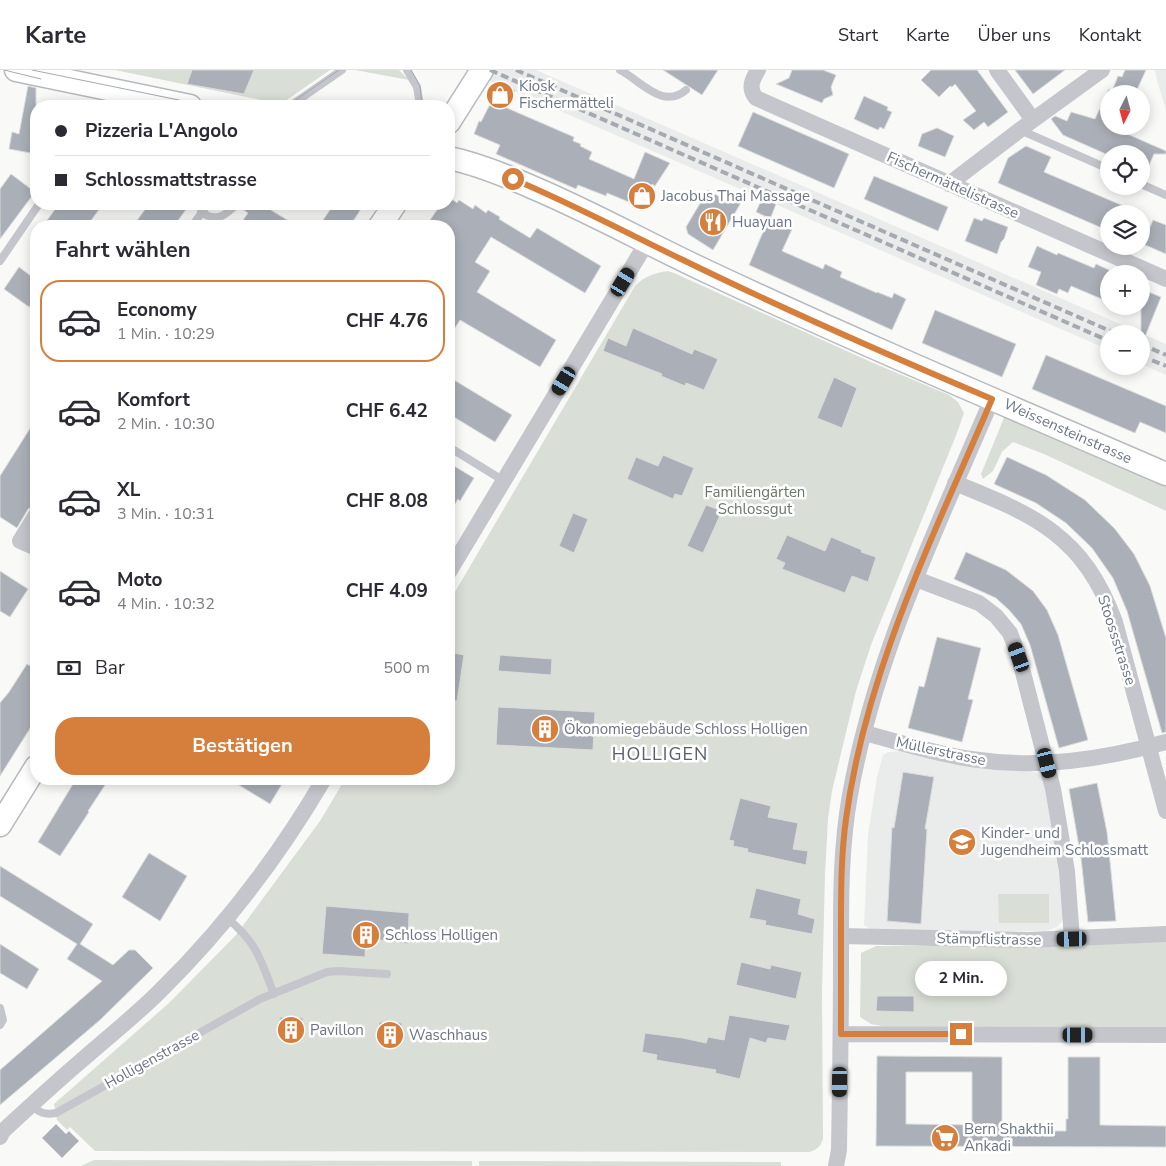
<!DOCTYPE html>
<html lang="de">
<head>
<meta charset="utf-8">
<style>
  :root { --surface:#fff; --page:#f7f7f7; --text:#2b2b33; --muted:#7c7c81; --line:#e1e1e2; --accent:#d67f3c }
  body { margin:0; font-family:"Nunito Sans",sans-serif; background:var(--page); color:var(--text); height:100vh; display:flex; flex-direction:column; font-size:19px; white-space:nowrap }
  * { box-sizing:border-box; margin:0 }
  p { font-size:16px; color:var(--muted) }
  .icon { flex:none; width:28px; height:28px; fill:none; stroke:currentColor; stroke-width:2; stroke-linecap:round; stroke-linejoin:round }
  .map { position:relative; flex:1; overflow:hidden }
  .panel { position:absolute; left:30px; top:150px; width:425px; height:565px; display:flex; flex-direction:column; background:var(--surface); border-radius:20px; box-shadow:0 2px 12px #0003 }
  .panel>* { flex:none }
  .guide { position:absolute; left:30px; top:30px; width:425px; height:110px; border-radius:20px; box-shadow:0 2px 12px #0003; display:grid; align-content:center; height:110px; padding:0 25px; background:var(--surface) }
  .needle { width:32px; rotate:186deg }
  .tools { position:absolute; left:1100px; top:15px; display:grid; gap:10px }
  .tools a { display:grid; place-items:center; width:50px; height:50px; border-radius:50%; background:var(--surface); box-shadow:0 2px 12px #0003; font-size:25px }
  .end { position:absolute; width:22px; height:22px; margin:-11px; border:6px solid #d67f3c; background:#fff; box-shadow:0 0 0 2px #fff }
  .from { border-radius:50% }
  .bubble { position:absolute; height:35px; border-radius:18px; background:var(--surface); box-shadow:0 2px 12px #0003; font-size:16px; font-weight:700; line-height:35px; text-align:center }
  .car { position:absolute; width:15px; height:30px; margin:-15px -8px; border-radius:6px; box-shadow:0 0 4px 1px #0007; background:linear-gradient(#222 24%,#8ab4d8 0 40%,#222 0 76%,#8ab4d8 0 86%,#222 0) }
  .guide b { display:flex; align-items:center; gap:18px; height:48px; font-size:19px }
  .guide b+b { border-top:1px solid var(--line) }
  .guide i { width:12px; height:12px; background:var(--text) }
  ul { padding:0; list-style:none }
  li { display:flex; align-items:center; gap:15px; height:82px; margin:0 10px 8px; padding:0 15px; border:2px solid transparent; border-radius:20px }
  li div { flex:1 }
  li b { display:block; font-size:19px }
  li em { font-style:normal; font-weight:700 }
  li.on { border-color:var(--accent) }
  li>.icon { width:45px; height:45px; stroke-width:1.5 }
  h2 { padding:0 25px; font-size:22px; line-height:60px }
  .pay { display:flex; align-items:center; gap:12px; height:55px; padding:0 25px; font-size:19px }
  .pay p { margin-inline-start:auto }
  .button { display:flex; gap:10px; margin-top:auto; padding:10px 25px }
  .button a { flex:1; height:58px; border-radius:20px; background:var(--accent); color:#fff; font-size:20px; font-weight:700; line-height:58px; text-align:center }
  header { display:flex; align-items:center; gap:30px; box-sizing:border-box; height:70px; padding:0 25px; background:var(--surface); border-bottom:1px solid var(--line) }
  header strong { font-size:24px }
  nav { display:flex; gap:28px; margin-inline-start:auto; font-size:18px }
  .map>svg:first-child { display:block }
  .built { fill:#eaebeb }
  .green { fill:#d9ded7 }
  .building { fill:#abb0b8; stroke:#dbdcda; fill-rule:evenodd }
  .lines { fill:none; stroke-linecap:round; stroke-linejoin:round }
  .secondary-casing { stroke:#b6babf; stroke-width:25 }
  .service { stroke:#c4c6cb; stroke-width:8 }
  .minor { stroke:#c4c6cb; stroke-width:16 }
  .secondary { stroke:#fff; stroke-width:22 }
  .tram { stroke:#a5a9b0; stroke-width:1 }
  .rail { stroke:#a5a9b0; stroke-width:4; stroke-dasharray:8 4; stroke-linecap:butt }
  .route { stroke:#d67f3c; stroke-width:6 }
  .labels { text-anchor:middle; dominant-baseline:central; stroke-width:5; stroke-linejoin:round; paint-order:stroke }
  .poi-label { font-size:15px; fill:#6b7586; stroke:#fff; text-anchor:start }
  .street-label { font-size:15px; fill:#6b7586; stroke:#fff }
  .park-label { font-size:15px; fill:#667966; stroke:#fff }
  .quarter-label { font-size:18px; letter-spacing:1px; fill:#595f6c; stroke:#fff }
</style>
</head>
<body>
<header>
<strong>Karte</strong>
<nav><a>Start</a><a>Karte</a><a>Über uns</a><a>Kontakt</a></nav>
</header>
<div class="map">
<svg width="1166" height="1096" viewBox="0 0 1166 1096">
  <rect width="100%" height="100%" fill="#f9faf8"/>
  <path class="built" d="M465,0H536L1166,274V305L1141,294V264H1109V280L777,135V132L762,126L761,128Z
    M1155,0H1166V40L1157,11Z
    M900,681L1030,701L1037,703L1043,709L1061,810L1063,850L1057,857L1046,861H882L870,859L864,855L868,765L877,707L883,685L888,682Z"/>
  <path class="green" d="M115,0H330L281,34Z
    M355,0H399L409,10Z
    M668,201L674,203L871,292L949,325L958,332L964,343L957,363L871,575L856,621L832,721L828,749L825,805L822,923L823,1069C820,1077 817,1080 809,1082L95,1081L70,1057L67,1060L57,1050L54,1034L169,933L236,865L320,751L345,709H449V532L635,216C644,206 655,203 668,201Z
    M1008,338L1166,406V441L1044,384L1013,372L1002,382L993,401L983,409L981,404Z
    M998,824H1049V853H999Z
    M1166,871V957L882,956L871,954L860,947L861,883L876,876H1027Z
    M94,1090L472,1091V1096H81Z
    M479,1091L781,1092V1096H479Z"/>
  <path class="building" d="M192,0H254L244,24L187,14Z
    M663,0H718L702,25Z
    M792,0H823L836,5L831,17L833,25L824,29L822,33L776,14L789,8Z
    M931,0H977L1008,42L988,57L984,52L974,60L963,50L976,41L955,14L952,17L950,16L939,27L921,10Z
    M1015,0H1065L1033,24Z
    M1125,0H1146L1135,24H1111L1118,6L1122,7Z
    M502,15L515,20L507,38L574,67L573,71L581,74L580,76L592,82L589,89L634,109L645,82L670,93L655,116L652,114L641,137L607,123L606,126L578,115L576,119L496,84L500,75L474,64L479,51L481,52L488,38Z
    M28,16L36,18V84L9,79L12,62L19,64Z
    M1109,19V56L1166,81V84H1154L1143,109L1141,108V84H1106L1063,65L1051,49L1055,46L1067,51L1071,42L1095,49Z
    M864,26L888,37L887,40L892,42L884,59L880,57L878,60L854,49Z
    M753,42L849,84L834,118L738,76Z
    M937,58L954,66L945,87L918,76L922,64Z
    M1026,76L1051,87L1044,102L1142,144H1109V161L998,113L1008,88Z
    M11,104L35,122L0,169V119Z
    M874,106L948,137L938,161L864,129Z
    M708,120L725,130L729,123L742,131L713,180L688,164L686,157Z
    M449,127L457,133L459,130L473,139L475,135L486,143L488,140L500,147L499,149L530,168L537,158L601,196L585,223L491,167L475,192L490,201L477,222L556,270L540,297L460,250L449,267V156H426L441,134H449Z
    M762,128L776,134L771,147L793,157L782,181L823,199L825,194L842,202L840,207L877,223V222L892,228L894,223L906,229L892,260L749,195L769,148L756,142Z
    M59,134H103L87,156H43Z
    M149,134H190L174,156H133Z
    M242,134H261L297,156H239L248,143L241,138Z
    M334,134H364L350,156H319Z
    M974,148L982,151L984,148L1008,157L1004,169L1001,172L997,184L965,171Z
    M1153,150L1166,155V184L1143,174Z
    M1037,176L1057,185L1058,183L1094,198L1096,194L1109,200V232L1071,216L1068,223L1059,219L1057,224L1036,215L1041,202L1028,197Z
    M19,197L36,210V227L29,237L4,219Z
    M1141,219L1161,227L1142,274H1141Z
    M935,240L1016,274L1002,307L922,273Z
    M633,258L692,284L694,279L718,289L704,320L686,313L685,316L661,306L662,304L603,281L608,268L626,276Z
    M1046,285L1166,336V363L1140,352L1135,363L1032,319Z
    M449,307L512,345L495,372L449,344Z
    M834,307L857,318L842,358L817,348Z
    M36,349V435L28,439L17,458L0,447V406Z
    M663,385L694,398L682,426L675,424L673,429L627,409L636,387L658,396Z
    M1007,387L1046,405L1085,430L1115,459L1134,484L1150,516L1166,568V662L1162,663L1127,541L1113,508L1092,478L1066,453L1036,433L994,414Z
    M449,393L474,408L460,431L458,429L449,444Z
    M706,435L722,441L703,483L687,476Z
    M573,443L588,449L574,483L559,476Z
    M787,465L825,481L831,467L862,480L861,482L876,487L868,512L852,506L845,523L782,499L785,493L776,489Z
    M966,482L1006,500L1033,521L1047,540L1058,565L1088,670L1059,678L1030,575L1021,554L1009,540L996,528L954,509Z
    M0,501L28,519L10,547L0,541Z
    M937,567L981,578L968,629L973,630L962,672L908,658L919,616L924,617Z
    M449,582L464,585L457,631H449Z
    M500,585L552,589L551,605L498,601Z
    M27,594L36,600V649L0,706V633L9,622Z
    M498,637L595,642L593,680L496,675Z
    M903,702L934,707L925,759H927L921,854L887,851L892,757L894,758Z
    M76,709H109L88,741L89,742L60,786L38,772Z
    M229,709H285L270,734Z
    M1097,713L1107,762L1116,851L1088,852L1081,788L1069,719Z
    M740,728L771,736L768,747L798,753L793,779L808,781L806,795L747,782L748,779L733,776L734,771L729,770Z
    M149,783L187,806L160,851L122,827Z
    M0,796L93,854L80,874L113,895L129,880H135L153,898L100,950L0,1035V1000L102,911L67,889L77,874L0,826Z
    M756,818L801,829L798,844L815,849L812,864L765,855L766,851L749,848Z
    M326,836L409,843L408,874L366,868L365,887L322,884Z
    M0,874L39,899L27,919L0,903Z
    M741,892L770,899L771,895L802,902L796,929L736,915Z
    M877,926H914V942L876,941Z
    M729,945L790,955L786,971L768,968L766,973L750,968L740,1009L715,1003L716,1000L656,990L657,985L642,982L645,963L683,968L706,973L708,967L724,970Z
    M280,947L303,948L302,965L279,964Z
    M379,952L402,953L401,970L378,969Z
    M877,986L1002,987V1061H1066V1049H1068V987H1100V1055L1166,1056V1077L876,1076ZM906,1002H972V1055L906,1054Z
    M56,1054L66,1064L69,1061L79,1071L62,1088L42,1068Z"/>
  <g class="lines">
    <defs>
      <path id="secondary" d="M16,0L190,36
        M449,52L482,0
        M449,88C478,94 507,106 534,118C593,143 650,175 708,202C859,273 1013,338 1166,404
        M380,156L395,134
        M0,755L36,697"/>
    </defs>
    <use href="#secondary" class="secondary-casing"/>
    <path class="service" d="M407,0L417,17L420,36
      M620,0C641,11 663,40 686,20
      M110,36L119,24
      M290,36L342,0
      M1020,60L1109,99
      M1141,114L1166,125
      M201,142C217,153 226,145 237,134
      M192,156L208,134
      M0,191L39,134
      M449,377L504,411
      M227,848C257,873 260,888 274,924
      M0,938L3,950L0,955
      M31,1035C40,1043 44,1045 56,1043L260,929L327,902L338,901L387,904"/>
    <path class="minor" d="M758,0C752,10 748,18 756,28L1166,209
      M997,0L1033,50
      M949,114L1033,50L1102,0
      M955,413C1035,445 1084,466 1115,552L1166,741
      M36,445L20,471L36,478
      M449,502L647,172
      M916,509L979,533L996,546L1010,563L1019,587L1053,719L1067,801L1072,869
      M864,663C900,672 935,684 971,689C1039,699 1101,690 1166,672
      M841,866L1028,870L1166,864
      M841,964L1166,965
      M0,1067L3,1061C29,1037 55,1013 82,990C108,967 135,946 159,922C223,859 279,786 324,709
      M836,1096L839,1080C840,1017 841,955 841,892C841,836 840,780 850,725C875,585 937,458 992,329"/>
    <use href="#secondary" class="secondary"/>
    <path class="tram" d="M4,0L41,9
      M32,0L208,36
      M411,0L420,16L422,36
      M287,36L339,0"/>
    <path class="rail" d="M490,0L1109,271
      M516,0L1117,264
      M1141,274L1166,285
      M1141,286L1166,296"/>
  </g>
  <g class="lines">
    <path class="route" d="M513,109C570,133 625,162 681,189C783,239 888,285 992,329C934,465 866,600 846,749C841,785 841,822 841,858C841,893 841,929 841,964H961"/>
  </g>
  <defs>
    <symbol id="shop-disc" viewBox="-11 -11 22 22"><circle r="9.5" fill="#d67f3c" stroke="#fff"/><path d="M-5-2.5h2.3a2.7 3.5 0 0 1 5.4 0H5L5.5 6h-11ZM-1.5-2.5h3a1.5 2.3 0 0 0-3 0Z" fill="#fff"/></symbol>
    <symbol id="restaurant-disc" viewBox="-11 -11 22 22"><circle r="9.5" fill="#d67f3c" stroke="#fff"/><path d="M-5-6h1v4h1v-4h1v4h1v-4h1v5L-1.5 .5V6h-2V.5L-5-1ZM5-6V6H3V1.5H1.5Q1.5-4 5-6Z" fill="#fff"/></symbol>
    <symbol id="building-disc" viewBox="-11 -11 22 22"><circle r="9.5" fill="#d67f3c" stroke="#fff"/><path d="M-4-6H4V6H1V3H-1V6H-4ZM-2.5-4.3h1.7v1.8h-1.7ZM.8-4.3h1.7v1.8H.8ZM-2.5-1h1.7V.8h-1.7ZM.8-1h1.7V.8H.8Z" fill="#fff"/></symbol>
    <symbol id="school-disc" viewBox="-11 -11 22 22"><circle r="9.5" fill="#d67f3c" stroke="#fff"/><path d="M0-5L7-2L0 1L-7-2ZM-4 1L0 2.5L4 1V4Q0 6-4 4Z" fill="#fff"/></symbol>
    <symbol id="supermarket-disc" viewBox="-11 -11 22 22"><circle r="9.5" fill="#d67f3c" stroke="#fff"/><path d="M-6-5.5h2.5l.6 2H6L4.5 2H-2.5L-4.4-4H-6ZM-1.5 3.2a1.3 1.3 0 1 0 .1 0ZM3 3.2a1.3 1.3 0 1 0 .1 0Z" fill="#fff"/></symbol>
  </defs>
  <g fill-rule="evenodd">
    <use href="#shop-disc" x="484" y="9" width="32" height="32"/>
    <use href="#shop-disc" x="626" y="110" width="32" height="32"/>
    <use href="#restaurant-disc" x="697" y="136" width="32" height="32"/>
    <use href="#building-disc" x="529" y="643" width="32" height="32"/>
    <use href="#school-disc" x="946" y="756" width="32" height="32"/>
    <use href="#building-disc" x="350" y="849" width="32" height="32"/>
    <use href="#building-disc" x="275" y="944" width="32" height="32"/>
    <use href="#building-disc" x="374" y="949" width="32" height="32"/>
    <use href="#supermarket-disc" x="929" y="1052" width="32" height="32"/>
  </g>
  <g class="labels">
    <g class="poi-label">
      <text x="519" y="16">Kiosk<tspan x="519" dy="17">Fischermätteli</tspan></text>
      <text x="661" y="126">Jacobus Thai Massage</text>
      <text x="732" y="152">Huayuan</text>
      <text x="564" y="659">Ökonomiegebäude Schloss Holligen</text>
      <text x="981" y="763">Kinder- und<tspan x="981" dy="17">Jugendheim Schlossmatt</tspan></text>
      <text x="385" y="865">Schloss Holligen</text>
      <text x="310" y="960">Pavillon</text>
      <text x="409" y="965">Waschhaus</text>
      <text x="964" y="1059">Bern Shakthii<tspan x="964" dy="17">Ankadi</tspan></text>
    </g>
    <g class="street-label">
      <text transform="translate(953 115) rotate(24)">Fischermättelistrasse</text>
      <text transform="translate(1068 361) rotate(24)">Weissensteinstrasse</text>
      <text transform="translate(1117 570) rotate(72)">Stoossstrasse</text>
      <text transform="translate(941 681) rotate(12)">Müllerstrasse</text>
      <text transform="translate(989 869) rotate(1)">Stämpflistrasse</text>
      <text transform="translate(152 989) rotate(-29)">Holligenstrasse</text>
    </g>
    <g class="park-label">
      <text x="755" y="422">Familiengärten<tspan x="755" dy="17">Schlossgut</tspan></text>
    </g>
    <g class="quarter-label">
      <text x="660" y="684">HOLLIGEN</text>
    </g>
  </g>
</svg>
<div class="tools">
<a><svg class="needle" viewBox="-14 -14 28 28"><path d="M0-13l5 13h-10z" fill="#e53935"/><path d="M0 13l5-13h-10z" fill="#7c7c81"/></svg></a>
<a><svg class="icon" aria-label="locate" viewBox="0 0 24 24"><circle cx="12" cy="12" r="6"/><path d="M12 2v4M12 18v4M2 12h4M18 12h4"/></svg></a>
<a><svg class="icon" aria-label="layers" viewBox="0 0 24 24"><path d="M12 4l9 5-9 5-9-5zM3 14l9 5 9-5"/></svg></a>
<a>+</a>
<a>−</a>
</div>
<i class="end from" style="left:513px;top:109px"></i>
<i class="end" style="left:961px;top:964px"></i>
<div class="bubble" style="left:915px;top:891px;width:92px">2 Min.</div>
<i class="car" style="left:623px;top:212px;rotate:31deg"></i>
<i class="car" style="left:564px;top:311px;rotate:211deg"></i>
<i class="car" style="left:1019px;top:587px;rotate:340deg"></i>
<i class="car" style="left:1047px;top:693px;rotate:166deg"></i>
<i class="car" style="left:1072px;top:869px;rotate:269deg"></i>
<i class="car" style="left:1078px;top:965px;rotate:90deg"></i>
<i class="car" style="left:840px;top:1012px;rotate:181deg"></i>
<div class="guide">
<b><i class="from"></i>Pizzeria L'Angolo</b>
<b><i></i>Schlossmattstrasse</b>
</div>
<section class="panel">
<h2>Fahrt wählen</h2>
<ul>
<li class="on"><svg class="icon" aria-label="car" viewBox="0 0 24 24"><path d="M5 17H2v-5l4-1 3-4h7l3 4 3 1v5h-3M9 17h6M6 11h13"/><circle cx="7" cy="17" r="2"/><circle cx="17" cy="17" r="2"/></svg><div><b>Economy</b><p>1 Min. · 10:29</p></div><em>CHF 4.76</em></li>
<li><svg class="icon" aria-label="car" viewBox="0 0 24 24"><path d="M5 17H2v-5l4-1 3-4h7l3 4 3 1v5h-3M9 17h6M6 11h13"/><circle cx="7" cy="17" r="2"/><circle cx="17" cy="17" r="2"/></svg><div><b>Komfort</b><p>2 Min. · 10:30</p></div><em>CHF 6.42</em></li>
<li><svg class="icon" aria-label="car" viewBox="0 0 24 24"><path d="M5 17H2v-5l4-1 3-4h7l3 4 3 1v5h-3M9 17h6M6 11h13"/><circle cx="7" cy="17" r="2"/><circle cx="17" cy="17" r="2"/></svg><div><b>XL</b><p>3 Min. · 10:31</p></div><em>CHF 8.08</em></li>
<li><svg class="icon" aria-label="car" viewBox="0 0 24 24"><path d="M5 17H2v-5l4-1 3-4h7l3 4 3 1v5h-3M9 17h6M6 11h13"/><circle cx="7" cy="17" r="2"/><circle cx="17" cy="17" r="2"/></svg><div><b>Moto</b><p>4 Min. · 10:32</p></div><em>CHF 4.09</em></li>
</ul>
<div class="pay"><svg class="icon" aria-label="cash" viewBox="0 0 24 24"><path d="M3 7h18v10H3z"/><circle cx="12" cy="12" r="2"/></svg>Bar<p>500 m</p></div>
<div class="button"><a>Bestätigen</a></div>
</section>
</div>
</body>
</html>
